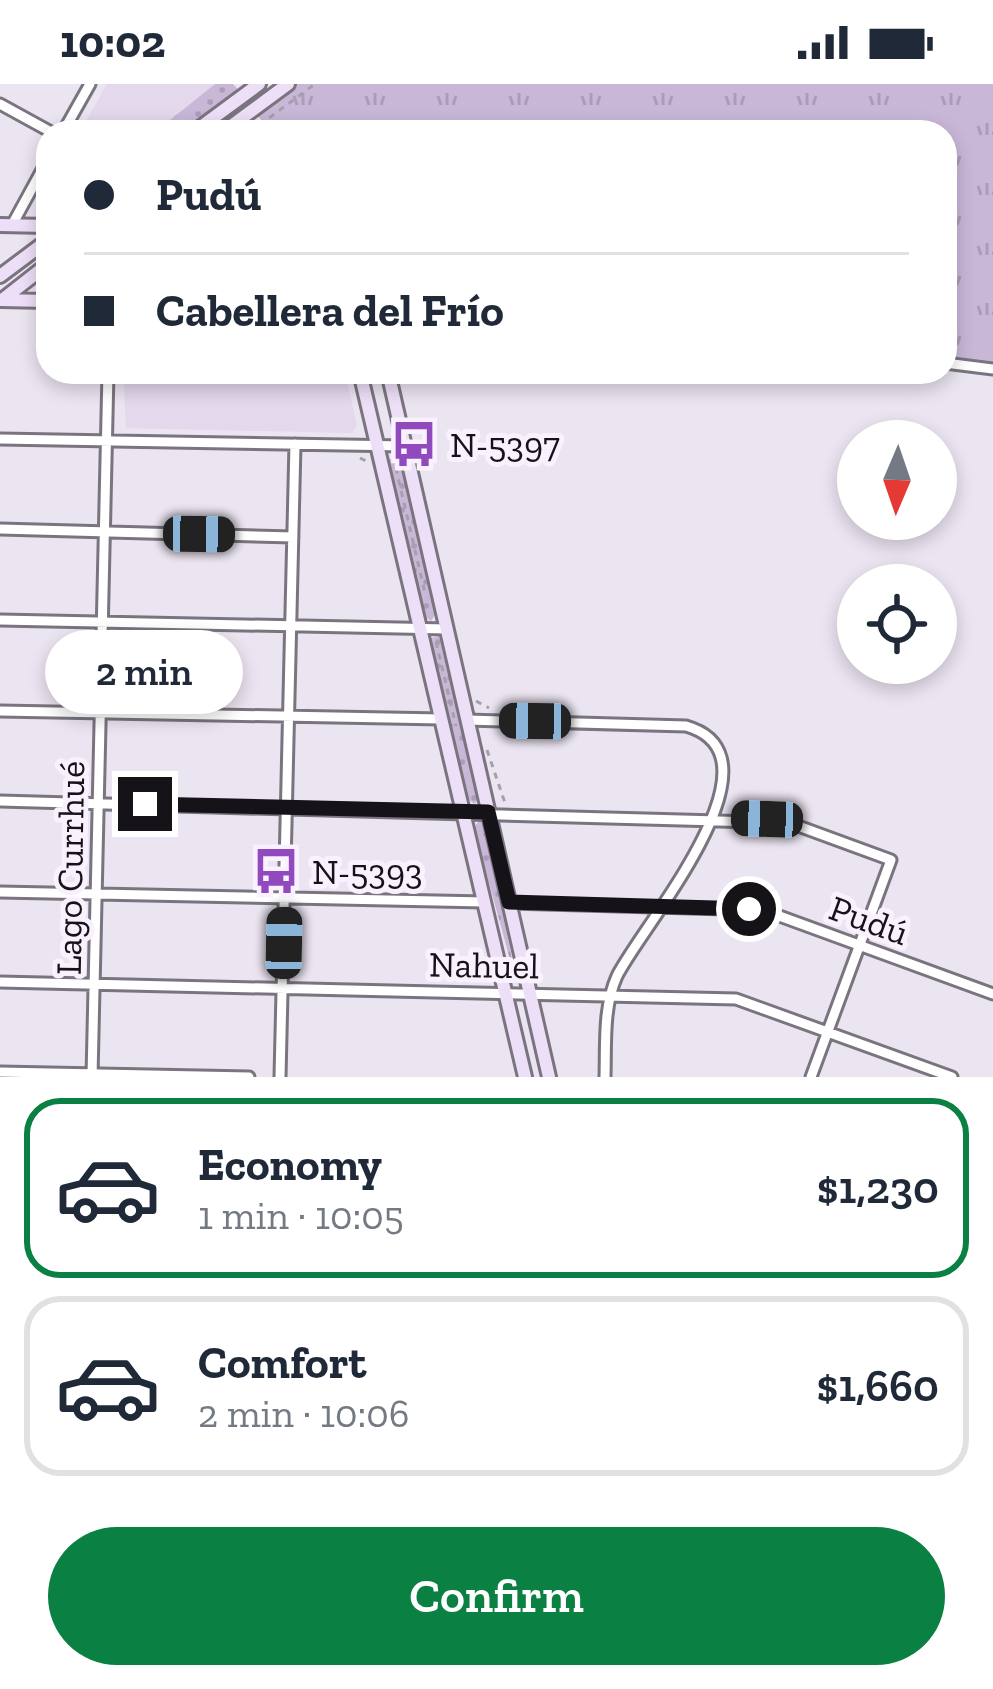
<!DOCTYPE html>
<html lang="en">
<head>
<meta charset="utf-8">
<style>
  :root { --surface:#fff; --page:#f2f2f3; --text:#1f2937; --muted:#747a83; --line:#e0e1e3; --accent:#0b8043 }
  body { margin:0; font-family:"Zilla Slab",serif; background:var(--page); color:var(--text); height:100vh; display:flex; flex-direction:column; font-size:45px; white-space:nowrap }
  * { box-sizing:border-box; margin:0 }
  p { font-size:39px; color:var(--muted) }
  .icon { flex:none; width:66px; height:66px; fill:none; stroke:currentColor; stroke-width:2; stroke-linecap:round; stroke-linejoin:round }
  .map { position:relative; height:993px; overflow:hidden }
  .sheet { display:flex; flex-direction:column; background:var(--surface); flex:1 }
  .sheet>* { flex:none }
  .banner { position:absolute; left:36px; top:36px; width:921px; height:264px; border-radius:36px; box-shadow:0 6px 18px #0003; display:grid; align-content:center; height:264px; padding:0 48px; background:var(--surface) }
  .needle { width:78px; rotate:182deg }
  .fabs { position:absolute; left:837px; top:336px; display:grid; gap:24px }
  .fabs a { display:grid; place-items:center; width:120px; height:120px; border-radius:50%; background:var(--surface); box-shadow:0 6px 18px #0003; font-size:60px }
  .end { position:absolute; width:54px; height:54px; margin:-27px; border:15px solid #151317; background:#fff; box-shadow:0 0 0 6px #fff }
  .from { border-radius:50% }
  .bubble { position:absolute; height:84px; border-radius:42px; background:var(--surface); box-shadow:0 6px 18px #0003; font-size:39px; font-weight:600; line-height:84px; text-align:center }
  .car { position:absolute; width:36px; height:72px; margin:-36px -18px; border-radius:15px; box-shadow:0 0 9px 3px #0007; background:linear-gradient(#222 24%,#8ab4d8 0 40%,#222 0 76%,#8ab4d8 0 86%,#222 0) }
  .banner b { display:flex; align-items:center; gap:42px; height:114px; font-size:45px }
  .banner b+b { border-top:3px solid var(--line) }
  .banner i { width:30px; height:30px; background:var(--text) }
  ul { padding:21px 0 0; list-style:none }
  li { display:flex; align-items:center; gap:36px; height:180px; margin:0 24px 18px; padding:0 24px; border:6px solid var(--line); border-radius:36px }
  li div { flex:1 }
  li b { display:block; font-size:45px }
  li em { font-style:normal; font-weight:600 }
  li.on { border-color:var(--accent) }
  li>.icon { width:108px; height:108px; stroke-width:1.5 }
  .primary-button { display:flex; gap:24px; margin-top:auto; padding:24px 48px }
  .primary-button a { flex:1; height:138px; border-radius:72px; background:var(--accent); color:#fff; font-size:48px; font-weight:600; line-height:138px; text-align:center }
  .status { display:flex; justify-content:space-between; align-items:center; height:84px; padding:0 60px; background:var(--surface); direction:ltr }
  .status svg { height:33px; fill:currentColor }
  .map>svg:first-child { display:block }
  .built { fill:#e3d8ec }
  .grass { fill:url(#grass-dots) }
  .park { fill:url(#park-tufts) }
  .lines { fill:none; stroke-linecap:round; stroke-linejoin:round }
  .minor-casing { stroke:#7a747f; stroke-width:15 }
  .secondary-casing { stroke:#7a747f; stroke-width:18 }
  .path { stroke:#a5a0aa; stroke-width:3; stroke-dasharray:6 6; stroke-linecap:butt }
  .minor { stroke:#fff; stroke-width:9 }
  .secondary { stroke:#eedff8; stroke-width:12 }
  .route { stroke:#151317; stroke-width:15 }
  .labels { text-anchor:middle; dominant-baseline:central; stroke-width:10; stroke-linejoin:round; paint-order:stroke }
  .poi-label { font-size:36px; fill:#151317; stroke:#f9f2fe; text-anchor:start }
  .street-label { font-size:36px; fill:#151317; stroke:#f9f2fe }
</style>
</head>
<body>
<div class="status"><b>10:02</b><svg viewBox="0 0 49 12"><path d="M0 12V9h3v3zM5 12V6h3v6zM10 12V3h3v9zM15 12V0h3v12zM26 1h20v11H26zM47 4h2v5h-2z"/></svg></div>
<div class="map">
<svg width="993" height="993" viewBox="0 0 993 993">
  <defs>
    <pattern id="grass-dots" width="8" height="8" patternUnits="userSpaceOnUse" patternTransform="scale(3)"><rect width="8" height="8" fill="#c9b7d8"/><path d="M2 2h.1M6 6h.1" fill="none" stroke="#ac9cb9" stroke-width="1.8" stroke-linecap="round"/></pattern>
    <pattern id="park-tufts" width="24" height="20" patternUnits="userSpaceOnUse" patternTransform="scale(3)"><rect width="24" height="20" fill="#c9b7d8"/><path d="M3 7l-1-3M5 7V3M7 7l1-3M15 17l-1-3M17 17v-4M19 17l1-3" fill="none" stroke="#ac9cb9"/></pattern>
  </defs>
  <rect width="100%" height="100%" fill="#ebe4f1"/>
  <path class="built" d="M107,0H215L155,48H80Z
    M123,288H345L357,342L352,349L126,344Z"/>
  <path class="grass" d="M215,0H233L241,9L187,48H155Z
    M395,370L401,376L437,528L431,537L423,531L387,379Z
    M439,552L480,715L474,720L467,714L431,562V554Z
    M480,735L486,740L517,901L474,744Z"/>
  <path class="park" d="M297,0H993V285L945,279V48H443L265,40L256,30Z"/>
  <g class="lines">
    <defs>
      <path id="minor" d="M0,20L51,48
        M63,48L90,0
        M12,141L48,75
        M945,279L993,285
        M0,355L405,362
        M0,445L293,453
        M0,536L447,545
        M0,627L442,635
        M467,636L686,642C791,672 641,843 617,892C603,923 606,960 605,993
        M0,717L790,739L891,776L811,993
        M0,808L485,818
        M509,819L763,826L993,910
        M0,898L736,915L952,993
        M0,988L249,993
        M92,993L108,288
        M280,993L295,360"/>
      <path id="secondary" d="M194,48L259,0
        M223,48L288,0
        M0,141L48,142
        M0,192L48,156
        M1,216L48,217
        M2,216L48,180
        M360,288L525,993
        M388,288L549,993"/>
    </defs>
    <use href="#minor" class="minor-casing"/>
    <use href="#secondary" class="secondary-casing"/>
    <path class="path" d="M250,48L315,0
      M393,372L425,509
      M360,374L368,378
      M436,558L456,642
      M476,617L489,624
      M487,666L505,719"/>
    <use href="#minor" class="minor"/>
    <use href="#secondary" class="secondary"/>
  </g>
  <g class="lines">
    <path class="route" d="M145,720L488,728L509,818L749,825"/>
  </g>
  <defs>
    <symbol id="bus-bare" viewBox="-9 -9 18 18"><path d="M-5-6H5V4H4V6H2V4H-2V6H-4V4H-5ZM-3.5-4V0h7V-4ZM-3.5 1.2v1.5H-2V1.2ZM2 1.2v1.5H3.5V1.2Z" fill="#914abd" stroke="#f9f2fe" stroke-width="2.5" paint-order="stroke"/></symbol>
  </defs>
  <g fill-rule="evenodd">
    <use href="#bus-bare" x="381" y="327" width="66" height="66"/>
    <use href="#bus-bare" x="243" y="754" width="66" height="66"/>
  </g>
  <g class="labels">
    <g class="poi-label">
      <text x="450" y="360">N-5397</text>
      <text x="312" y="787">N-5393</text>
    </g>
    <g class="street-label">
      <text transform="translate(70 784) rotate(-89)">Lago Currhué</text>
      <text transform="translate(869 836) rotate(20)">Pudú</text>
      <text transform="translate(484 881) rotate(1)">Nahuel</text>
    </g>
  </g>
</svg>
<div class="fabs">
<a><svg class="needle" viewBox="-14 -14 28 28"><path d="M0-13l5 13h-10z" fill="#e53935"/><path d="M0 13l5-13h-10z" fill="#747a83"/></svg></a>
<a><svg class="icon" aria-label="locate" viewBox="0 0 24 24"><circle cx="12" cy="12" r="6"/><path d="M12 2v4M12 18v4M2 12h4M18 12h4"/></svg></a>
</div>
<i class="end from" style="left:749px;top:825px"></i>
<i class="end" style="left:145px;top:720px"></i>
<div class="bubble" style="left:45px;top:546px;width:198px">2 min</div>
<i class="car" style="left:199px;top:450px;rotate:91deg"></i>
<i class="car" style="left:535px;top:637px;rotate:271deg"></i>
<i class="car" style="left:767px;top:735px;rotate:272deg"></i>
<i class="car" style="left:284px;top:859px;rotate:1deg"></i>
<div class="banner">
<b><i class="from"></i>Pudú</b>
<b><i></i>Cabellera del Frío</b>
</div>
</div>
<section class="sheet">
<ul>
<li class="on"><svg class="icon" aria-label="car" viewBox="0 0 24 24"><path d="M5 17H2v-5l4-1 3-4h7l3 4 3 1v5h-3M9 17h6M6 11h13"/><circle cx="7" cy="17" r="2"/><circle cx="17" cy="17" r="2"/></svg><div><b>Economy</b><p>1 min · 10:05</p></div><em>$1,230</em></li>
<li><svg class="icon" aria-label="car" viewBox="0 0 24 24"><path d="M5 17H2v-5l4-1 3-4h7l3 4 3 1v5h-3M9 17h6M6 11h13"/><circle cx="7" cy="17" r="2"/><circle cx="17" cy="17" r="2"/></svg><div><b>Comfort</b><p>2 min · 10:06</p></div><em>$1,660</em></li>
</ul>
<div class="primary-button"><a>Confirm</a></div>
</section>
</body>
</html>
